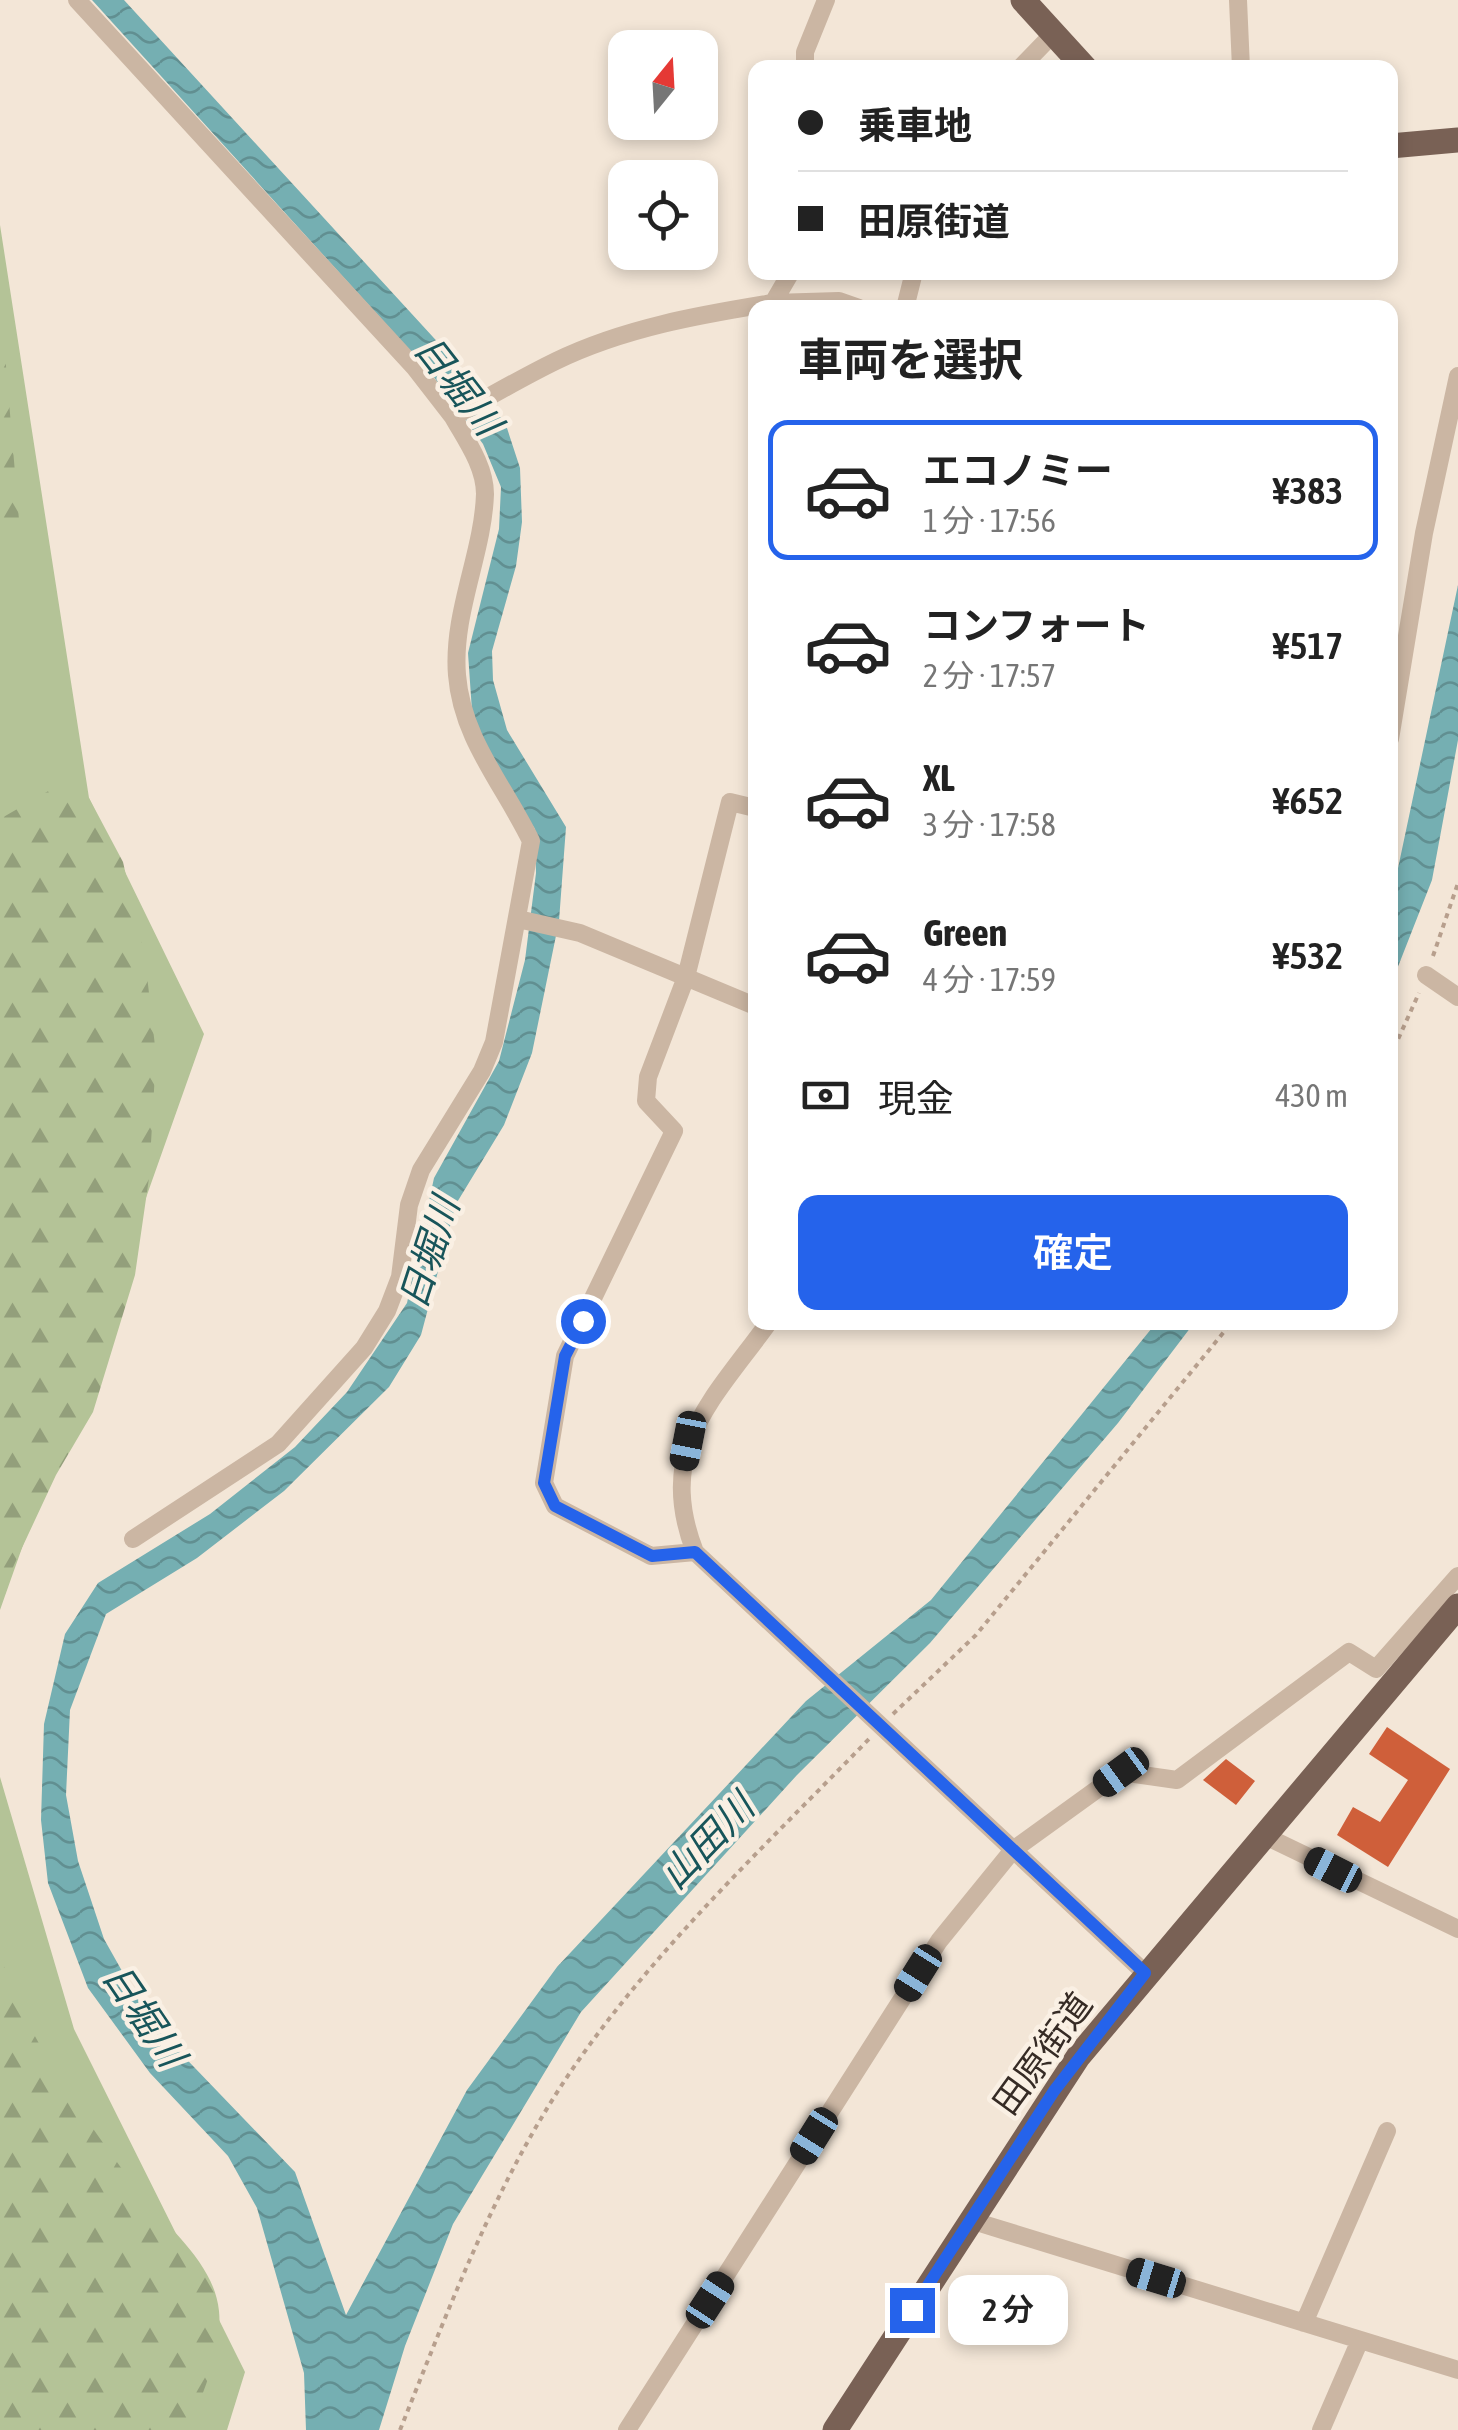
<!DOCTYPE html>
<html lang="ja">
<head>
<meta charset="utf-8">
<style>
  :root { --surface:#fff; --page:#f6f6f6; --text:#222; --muted:#767676; --line:#e0e0e0; --accent:#2563eb }
  body { margin:0; font-family:"Asap Condensed","Noto Sans JP",sans-serif; background:var(--page); color:var(--text); height:100vh; display:flex; flex-direction:column; font-size:38px; white-space:nowrap }
  * { box-sizing:border-box; margin:0 }
  p { font-size:32px; color:var(--muted) }
  .icon { flex:none; width:55px; height:55px; fill:none; stroke:currentColor; stroke-width:2; stroke-linecap:round; stroke-linejoin:round }
  .map { position:relative; flex:1; overflow:hidden }
  .panel { position:absolute; left:748px; top:300px; width:650px; height:1030px; display:flex; flex-direction:column; background:var(--surface); border-radius:20px; box-shadow:0 5px 15px #0003 }
  .panel>* { flex:none }
  .banner { position:absolute; left:748px; top:60px; width:650px; height:220px; border-radius:20px; box-shadow:0 5px 15px #0003; display:grid; align-content:center; height:220px; padding:0 50px; background:var(--surface) }
  .needle { width:65px; rotate:18deg }
  .fabs { position:absolute; left:608px; top:30px; display:grid; gap:20px }
  .fabs a { display:grid; place-items:center; width:110px; height:110px; border-radius:20px; background:var(--surface); box-shadow:0 5px 15px #0003; font-size:50px }
  .end { position:absolute; width:45px; height:45px; margin:-22px; border:12px solid #2563eb; background:#fff; box-shadow:0 0 0 5px #fff }
  .from { border-radius:50% }
  .bubble { position:absolute; height:70px; border-radius:20px; background:var(--surface); box-shadow:0 5px 15px #0003; font-size:32px; font-weight:600; line-height:70px; text-align:center }
  .car { position:absolute; width:30px; height:60px; margin:-30px -15px; border-radius:12px; box-shadow:0 0 8px 2px #0007; background:linear-gradient(#222 24%,#8ab4d8 0 40%,#222 0 76%,#8ab4d8 0 86%,#222 0) }
  .banner b { display:flex; align-items:center; gap:35px; height:95px; font-size:38px }
  .banner b+b { border-top:2px solid var(--line) }
  .banner i { width:25px; height:25px; background:var(--text) }
  ul { padding:0; list-style:none }
  li { display:flex; align-items:center; gap:30px; height:140px; margin:0 20px 15px; padding:0 30px; border:5px solid transparent; border-radius:20px }
  li div { flex:1 }
  li b { display:block; font-size:38px }
  li em { font-style:normal; font-weight:600 }
  li.selected { border-color:var(--accent) }
  li>.icon { width:90px; height:90px; stroke-width:1.5 }
  h2 { padding:0 50px; font-size:45px; line-height:120px }
  .pay { display:flex; align-items:center; gap:25px; height:110px; padding:0 50px; font-size:38px }
  .pay p { margin-inline-start:auto }
  .cta { display:flex; gap:20px; margin-top:auto; padding:20px 50px }
  .cta a { flex:1; height:115px; border-radius:20px; background:var(--accent); color:#fff; font-size:40px; font-weight:600; line-height:115px; text-align:center }
  .map>svg:first-child { display:block }
  .green { fill:#b4c397 }
  .forest { fill:url(#forest-firs) }
  .water { fill:url(#water-waves) }
  .building { fill:#cf5f3a }
  .lines { fill:none; stroke-linecap:round; stroke-linejoin:round }
  .path { stroke:#b79f8d; stroke-width:4; stroke-dasharray:5 5; stroke-linecap:butt }
  .minor { stroke:#cbb6a3; stroke-width:18 }
  .primary { stroke:#796155; stroke-width:25 }
  .route { stroke:#2563eb; stroke-width:12 }
  .labels { text-anchor:middle; dominant-baseline:central; stroke-width:9; stroke-linejoin:round; paint-order:stroke }
  .street-label { font-size:35px; fill:#362b25; stroke:#faf0e4 }
  .water-label { font-size:38px; font-style:italic; fill:#18555a; stroke:#faf0e4 }
</style>
</head>
<body>
<div class="map">
<svg width="1458" height="2430" viewBox="0 0 1458 2430">
  <defs>
    <pattern id="forest-firs" width="22" height="20" patternUnits="userSpaceOnUse" patternTransform="scale(2.5)"><rect width="22" height="20" fill="#b4c397"/><path d="M5 1l3.5 6h-7zM16 11l3.5 6h-7z" fill="#939f7b"/></pattern>
    <pattern id="water-waves" width="16" height="10" patternUnits="userSpaceOnUse" patternTransform="scale(2.5)"><rect width="16" height="10" fill="#75afb2"/><path d="M0 5q4-4 8 0t8 0" fill="none" stroke="#618f91"/></pattern>
  </defs>
  <rect width="100%" height="100%" fill="#f3e6d7"/>
  <path class="green" d="M0,225L89,798L204,1034L0,1610Z
    M0,1777L74,2029L245,2372L227,2430H0Z"/>
  <path class="forest" d="M0,295L19,520L0,576Z
    M57,786L89,798L123,862L145,958L156,1055L149,1178L135,1275L93,1412L56,1475L0,1595V819Z
    M0,1954C26,2040 86,2120 139,2192C167,2228 214,2262 219,2311C223,2351 202,2393 189,2430H0Z"/>
  <path class="water" d="M92,0H124L477,385L506,425L520,468L522,522L516,566L492,651L493,680L507,730L566,827L559,921L532,1053L504,1125L456,1204L421,1335L389,1387L284,1491L197,1558L106,1614L70,1710L66,1795L78,1861L104,1939L140,2003L169,2041L295,2172L346,2315L467,2090L557,1967L806,1701L931,1600L1156,1323H1194L1118,1423L930,1643L797,1775L581,2012L453,2224L405,2346L379,2430H306L304,2373L257,2208L228,2156L150,2073L88,1988L48,1883L41,1820L44,1724L65,1634L98,1583L210,1514L295,1447L347,1392L407,1303L434,1178L499,1061L525,960L536,873L535,829L485,758L472,711L468,653L499,529L501,487L483,444L433,376Z
    M1458,585V740L1432,880L1390,987V906Z"/>
  <path class="building" d="M1387,1727L1450,1769L1388,1867L1337,1835L1353,1807L1380,1822L1408,1780L1369,1754Z
    M1226,1759L1255,1781L1236,1805L1203,1780Z"/>
  <g class="lines">
    <path class="path" d="M1433,956L1458,883
      M1390,1057L1419,993
      M893,1714L976,1635L1232,1322
      M400,2430C452,2301 501,2168 583,2054C665,1939 770,1841 869,1739"/>
    <path class="minor" d="M77,0L415,368L453,417C487,398 521,378 556,361C624,328 699,315 773,303L791,272
      M1238,0L1241,68
      M805,68V52L826,0
      M1020,68L1052,35
      M773,303L839,301L859,308
      M905,308L914,272
      M1390,739L1424,533L1458,376
      M518,919L580,933L755,1006
      M1426,975L1458,997
      M769,1322C712,1401 655,1449 695,1552L1145,1973
      M133,1539L278,1444L364,1348L387,1311L400,1277L409,1205L421,1170L482,1071L494,1042L531,841C504,785 462,739 457,675C452,613 483,554 485,494C485,466 466,440 453,417
      M695,1552L651,1556L555,1506L544,1483L565,1356L674,1131L646,1101L648,1077L686,977L730,802L755,808
      M1263,1835L1458,1929
      M970,2220L1458,2370
      M1304,2323L1387,2131
      M627,2430L939,1941L1013,1850L1121,1772L1177,1780L1349,1652L1376,1669L1458,1576
      M1321,2430L1360,2340"/>
    <path class="primary" d="M1023,0L1085,68
      M1390,146L1458,140
      M835,2430L1078,2057L1458,1606"/>
  </g>
  <g class="lines">
    <path class="route" d="M583,1321L565,1356L544,1483L555,1506L652,1556L695,1552L1145,1973L1054,2091L912,2310"/>
  </g>
  <g class="labels">
    <g class="street-label">
      <text transform="translate(1042 2053) rotate(-54)">田原街道</text>
    </g>
    <g class="water-label">
      <text transform="translate(458 385) rotate(52)">日堀川</text>
      <text transform="translate(429 1253) rotate(-72)">日堀川</text>
      <text transform="translate(707 1841) rotate(-46)">山田川</text>
      <text transform="translate(144 2015) rotate(56)">日堀川</text>
    </g>
  </g>
</svg>
<div class="fabs">
<a><svg class="needle" viewBox="-14 -14 28 28"><path d="M0-13l5 13h-10z" fill="#e53935"/><path d="M0 13l5-13h-10z" fill="#767676"/></svg></a>
<a><svg class="icon" aria-label="locate" viewBox="0 0 24 24"><circle cx="12" cy="12" r="6"/><path d="M12 2v4M12 18v4M2 12h4M18 12h4"/></svg></a>
</div>
<i class="end from" style="left:583px;top:1321px"></i>
<i class="end" style="left:912px;top:2310px"></i>
<div class="bubble" style="left:948px;top:2275px;width:120px">2 分</div>
<i class="car" style="left:688px;top:1441px;rotate:191deg"></i>
<i class="car" style="left:1121px;top:1772px;rotate:234deg"></i>
<i class="car" style="left:1333px;top:1870px;rotate:297deg"></i>
<i class="car" style="left:918px;top:1973px;rotate:212deg"></i>
<i class="car" style="left:814px;top:2136px;rotate:212deg"></i>
<i class="car" style="left:1156px;top:2278px;rotate:287deg"></i>
<i class="car" style="left:710px;top:2300px;rotate:33deg"></i>
<div class="banner">
<b><i class="from"></i>乗車地</b>
<b><i></i>田原街道</b>
</div>
<section class="panel">
<h2>車両を選択</h2>
<ul>
<li class="selected"><svg class="icon" aria-label="car" viewBox="0 0 24 24"><path d="M5 17H2v-5l4-1 3-4h7l3 4 3 1v5h-3M9 17h6M6 11h13"/><circle cx="7" cy="17" r="2"/><circle cx="17" cy="17" r="2"/></svg><div><b>エコノミー</b><p>1 分 · 17:56</p></div><em>¥383</em></li>
<li><svg class="icon" aria-label="car" viewBox="0 0 24 24"><path d="M5 17H2v-5l4-1 3-4h7l3 4 3 1v5h-3M9 17h6M6 11h13"/><circle cx="7" cy="17" r="2"/><circle cx="17" cy="17" r="2"/></svg><div><b>コンフォート</b><p>2 分 · 17:57</p></div><em>¥517</em></li>
<li><svg class="icon" aria-label="car" viewBox="0 0 24 24"><path d="M5 17H2v-5l4-1 3-4h7l3 4 3 1v5h-3M9 17h6M6 11h13"/><circle cx="7" cy="17" r="2"/><circle cx="17" cy="17" r="2"/></svg><div><b>XL</b><p>3 分 · 17:58</p></div><em>¥652</em></li>
<li><svg class="icon" aria-label="car" viewBox="0 0 24 24"><path d="M5 17H2v-5l4-1 3-4h7l3 4 3 1v5h-3M9 17h6M6 11h13"/><circle cx="7" cy="17" r="2"/><circle cx="17" cy="17" r="2"/></svg><div><b>Green</b><p>4 分 · 17:59</p></div><em>¥532</em></li>
</ul>
<div class="pay"><svg class="icon" aria-label="cash" viewBox="0 0 24 24"><path d="M3 7h18v10H3z"/><circle cx="12" cy="12" r="2"/></svg>現金<p>430 m</p></div>
<div class="cta"><a>確定</a></div>
</section>
</div>
</body>
</html>
